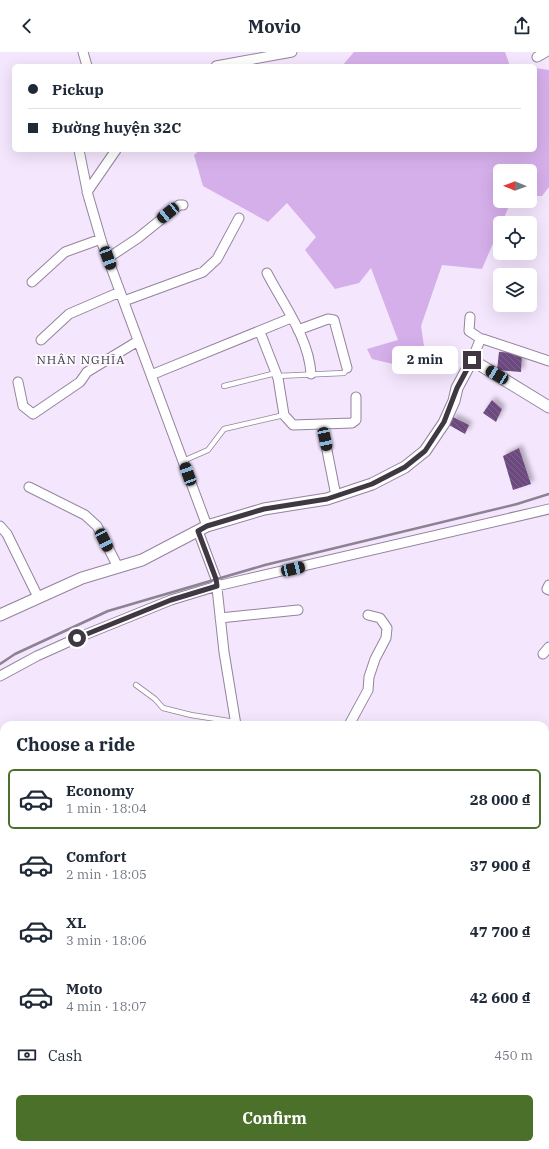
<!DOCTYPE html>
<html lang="en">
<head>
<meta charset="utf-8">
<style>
  :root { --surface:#fff; --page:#f6f6f7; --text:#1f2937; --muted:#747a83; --line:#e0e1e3; --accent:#4a702a }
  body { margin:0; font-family:"IBM Plex Serif",serif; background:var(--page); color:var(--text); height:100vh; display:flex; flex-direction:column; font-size:15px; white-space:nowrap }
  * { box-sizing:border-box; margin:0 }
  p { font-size:13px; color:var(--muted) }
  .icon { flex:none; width:22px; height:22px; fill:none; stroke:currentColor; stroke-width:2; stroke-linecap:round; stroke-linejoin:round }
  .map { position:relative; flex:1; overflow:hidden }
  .drawer { position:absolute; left:0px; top:669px; width:549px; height:428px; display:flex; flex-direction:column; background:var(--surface); border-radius:12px 12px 0 0; box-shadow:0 4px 16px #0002 }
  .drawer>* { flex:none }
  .hud { position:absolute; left:12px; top:12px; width:525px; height:88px; border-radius:6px; box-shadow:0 4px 16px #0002; display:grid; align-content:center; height:88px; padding:0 16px; background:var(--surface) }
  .needle { width:26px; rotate:271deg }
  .controls { position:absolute; left:493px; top:112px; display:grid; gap:8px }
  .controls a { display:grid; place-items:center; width:44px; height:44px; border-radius:6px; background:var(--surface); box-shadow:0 4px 16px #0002; font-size:20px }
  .end { position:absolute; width:18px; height:18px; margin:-9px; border:5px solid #3f3843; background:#fff; box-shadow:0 0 0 2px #fff }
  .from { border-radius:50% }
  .bubble { position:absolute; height:28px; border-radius:6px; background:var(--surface); box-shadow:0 4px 16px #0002; font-size:13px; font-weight:800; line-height:28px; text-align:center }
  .car { position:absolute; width:12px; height:24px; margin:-12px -6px; border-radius:5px; box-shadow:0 0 3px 1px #0007; background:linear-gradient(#222 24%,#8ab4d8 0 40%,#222 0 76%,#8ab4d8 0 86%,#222 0) }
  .hud b { display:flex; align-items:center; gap:14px; height:38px; font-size:15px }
  .hud b+b { border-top:1px solid var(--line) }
  .hud i { width:10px; height:10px; background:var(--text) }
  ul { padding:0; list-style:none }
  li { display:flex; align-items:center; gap:12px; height:60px; margin:0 8px 6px; padding:0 8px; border:2px solid transparent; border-radius:6px }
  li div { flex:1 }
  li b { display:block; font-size:15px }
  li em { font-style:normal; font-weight:800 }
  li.active { border-color:var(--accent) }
  li>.icon { width:36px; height:36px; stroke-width:1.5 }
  h2 { padding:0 16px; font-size:18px; line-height:48px }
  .pay { display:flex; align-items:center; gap:10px; height:44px; padding:0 16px; font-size:15px }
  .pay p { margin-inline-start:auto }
  .primary-button { display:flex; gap:8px; margin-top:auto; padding:8px 16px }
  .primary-button a { flex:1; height:46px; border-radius:6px; background:var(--accent); color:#fff; font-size:16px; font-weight:800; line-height:46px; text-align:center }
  header { display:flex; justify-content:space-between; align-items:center; height:52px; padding:0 16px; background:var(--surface); font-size:18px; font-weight:800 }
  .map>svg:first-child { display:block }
  .water { fill:#d5afea }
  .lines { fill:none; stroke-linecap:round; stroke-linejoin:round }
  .river { stroke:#d5afea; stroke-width:15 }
  .building { fill:url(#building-back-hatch); filter:url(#shadow) }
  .service-casing { stroke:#94839d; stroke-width:6 }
  .minor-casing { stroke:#94839d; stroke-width:11 }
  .tertiary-casing { stroke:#94839d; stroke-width:13 }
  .service { stroke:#fff; stroke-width:4.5 }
  .minor { stroke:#fff; stroke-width:9 }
  .tertiary { stroke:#fff; stroke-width:11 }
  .rail { stroke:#8c8292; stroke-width:2.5 }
  .route { stroke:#3f3843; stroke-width:5 }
  .labels { text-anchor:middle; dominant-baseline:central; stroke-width:4; stroke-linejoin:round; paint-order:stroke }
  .neighbourhood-label { font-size:12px; letter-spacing:1px; fill:#3f3843; stroke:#fbf8fe }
</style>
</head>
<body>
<header><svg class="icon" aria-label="back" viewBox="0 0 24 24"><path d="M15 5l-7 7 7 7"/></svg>Movio<svg class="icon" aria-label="share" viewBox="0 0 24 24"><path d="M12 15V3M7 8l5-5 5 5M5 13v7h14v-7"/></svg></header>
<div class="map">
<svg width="549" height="1097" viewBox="0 0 549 1097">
  <defs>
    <pattern id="building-back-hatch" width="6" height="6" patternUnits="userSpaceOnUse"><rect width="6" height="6" fill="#6c4a7e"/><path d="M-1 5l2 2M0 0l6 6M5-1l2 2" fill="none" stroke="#7e628d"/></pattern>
    <filter id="shadow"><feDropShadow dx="3.5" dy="-3.5" stdDeviation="2" flood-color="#0004"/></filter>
  </defs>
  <rect width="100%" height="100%" fill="#f4e6fd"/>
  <path class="water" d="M354,0H505L510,14H342Z
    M535,16L549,18V135L542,144H530V119H500V149H511L502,171H500V175L482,217L442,213L421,274L424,294L397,313L372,307L367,297L398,288L371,216L359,231L335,237L305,198L316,185L287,151L268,170L203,134L194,103L200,98H535Z"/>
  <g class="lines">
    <path class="river" d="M545,1072H549
      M0,1092L4,1091"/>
  </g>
  <path class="building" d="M499,300L522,301L521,320L497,318Z
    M492,348L502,357L496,370L483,361Z
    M453,365L469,373L465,382L449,373Z
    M519,396L531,432L513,438L503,404Z
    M0,846L4,848V877L0,887Z"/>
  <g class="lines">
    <defs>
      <path id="service" d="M277,324L344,321L347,316
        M224,334L276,321
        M183,409L208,398L224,377L284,363
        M136,633L155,647L163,656L191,663L235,670
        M0,691H4"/>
      <path id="minor" d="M83,0L87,14
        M537,5L546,0
        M216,14L292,0
        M79,98L88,143L102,191L207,474
        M87,140L116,98
        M108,206L138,186L179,153H183
        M267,221C283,252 309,286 311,322
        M32,230L65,200L101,187
        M124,249L203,220L217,207L239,166
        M470,265L469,279L481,287
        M298,278L328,267L334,268L347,316
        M260,280L278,326L284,363L293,373L352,371L356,368V345
        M41,288L69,262L120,240
        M472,308L480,288L483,287L549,309
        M151,323L291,266
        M18,330L23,354L33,362L80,330L87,320L138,289
        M322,373L336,444
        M29,435L85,463L97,474L118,515
        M0,474L7,482L38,545
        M198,479L216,527L224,600L236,673
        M549,533L547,537L549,538
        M220,566L298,558
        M543,602L549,595
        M0,624L37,604L77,586L171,548L217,534L549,457
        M349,673L368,638L369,625L375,607L386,586L387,576L380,566L368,563
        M0,817L4,820
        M0,983H4
        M232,1097V1093"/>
      <path id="tertiary" d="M0,563L82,526L142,508L207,474L264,457L327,447L372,432L405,415L425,399L444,371L454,349L457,336L472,308L549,355"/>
    </defs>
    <use href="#service" class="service-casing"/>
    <use href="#minor" class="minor-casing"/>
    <use href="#tertiary" class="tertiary-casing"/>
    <use href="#service" class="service"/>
    <use href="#minor" class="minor"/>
    <use href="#tertiary" class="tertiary"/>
    <path class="rail" d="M0,612L15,602L108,559L265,513L517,452L549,442"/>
  </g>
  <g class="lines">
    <path class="route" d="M77,586L171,548L217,534L216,527L198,479L207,474L264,457L327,447L372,432L405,415L425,399L444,370L457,336L472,308"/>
  </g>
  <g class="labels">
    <g class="neighbourhood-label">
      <text x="81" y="307">NHÂN NGHĨA</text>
    </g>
  </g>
</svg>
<div class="controls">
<a><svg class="needle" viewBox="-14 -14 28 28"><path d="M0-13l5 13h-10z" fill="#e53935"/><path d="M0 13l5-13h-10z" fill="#747a83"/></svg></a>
<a><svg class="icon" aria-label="locate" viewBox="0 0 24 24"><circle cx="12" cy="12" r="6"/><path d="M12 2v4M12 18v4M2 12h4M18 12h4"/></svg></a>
<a><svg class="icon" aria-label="layers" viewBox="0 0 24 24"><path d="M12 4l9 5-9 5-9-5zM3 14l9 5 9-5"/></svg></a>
</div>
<i class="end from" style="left:77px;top:586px"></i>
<i class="end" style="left:472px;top:308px"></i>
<div class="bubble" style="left:392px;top:294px;width:66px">2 min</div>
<i class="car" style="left:168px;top:161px;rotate:231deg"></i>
<i class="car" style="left:108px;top:206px;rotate:160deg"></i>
<i class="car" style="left:497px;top:323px;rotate:301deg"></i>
<i class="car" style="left:325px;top:387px;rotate:168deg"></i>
<i class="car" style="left:188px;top:422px;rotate:340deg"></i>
<i class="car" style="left:104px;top:488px;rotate:154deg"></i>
<i class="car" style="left:293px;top:517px;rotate:77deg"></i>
<div class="hud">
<b><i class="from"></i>Pickup</b>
<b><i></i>Đường huyện 32C</b>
</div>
<section class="drawer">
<h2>Choose a ride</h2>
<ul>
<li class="active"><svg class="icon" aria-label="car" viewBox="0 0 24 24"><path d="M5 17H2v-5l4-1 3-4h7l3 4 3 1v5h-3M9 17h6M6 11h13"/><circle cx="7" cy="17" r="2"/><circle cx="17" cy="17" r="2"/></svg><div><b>Economy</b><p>1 min · 18:04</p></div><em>28 000 ₫</em></li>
<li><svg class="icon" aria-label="car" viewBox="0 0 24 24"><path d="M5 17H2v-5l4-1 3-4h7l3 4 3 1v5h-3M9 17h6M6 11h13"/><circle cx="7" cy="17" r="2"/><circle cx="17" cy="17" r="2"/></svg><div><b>Comfort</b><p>2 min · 18:05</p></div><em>37 900 ₫</em></li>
<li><svg class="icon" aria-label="car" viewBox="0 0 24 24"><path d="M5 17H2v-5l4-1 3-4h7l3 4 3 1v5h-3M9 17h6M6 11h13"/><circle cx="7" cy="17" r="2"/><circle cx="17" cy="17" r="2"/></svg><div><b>XL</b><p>3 min · 18:06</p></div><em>47 700 ₫</em></li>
<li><svg class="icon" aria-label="car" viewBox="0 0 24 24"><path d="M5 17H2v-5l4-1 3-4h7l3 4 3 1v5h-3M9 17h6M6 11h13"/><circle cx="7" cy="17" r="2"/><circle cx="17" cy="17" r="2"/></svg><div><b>Moto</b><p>4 min · 18:07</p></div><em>42 600 ₫</em></li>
</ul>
<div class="pay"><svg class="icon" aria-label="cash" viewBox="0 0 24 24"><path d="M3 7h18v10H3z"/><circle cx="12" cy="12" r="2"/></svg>Cash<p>450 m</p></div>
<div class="primary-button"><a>Confirm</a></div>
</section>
</div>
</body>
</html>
